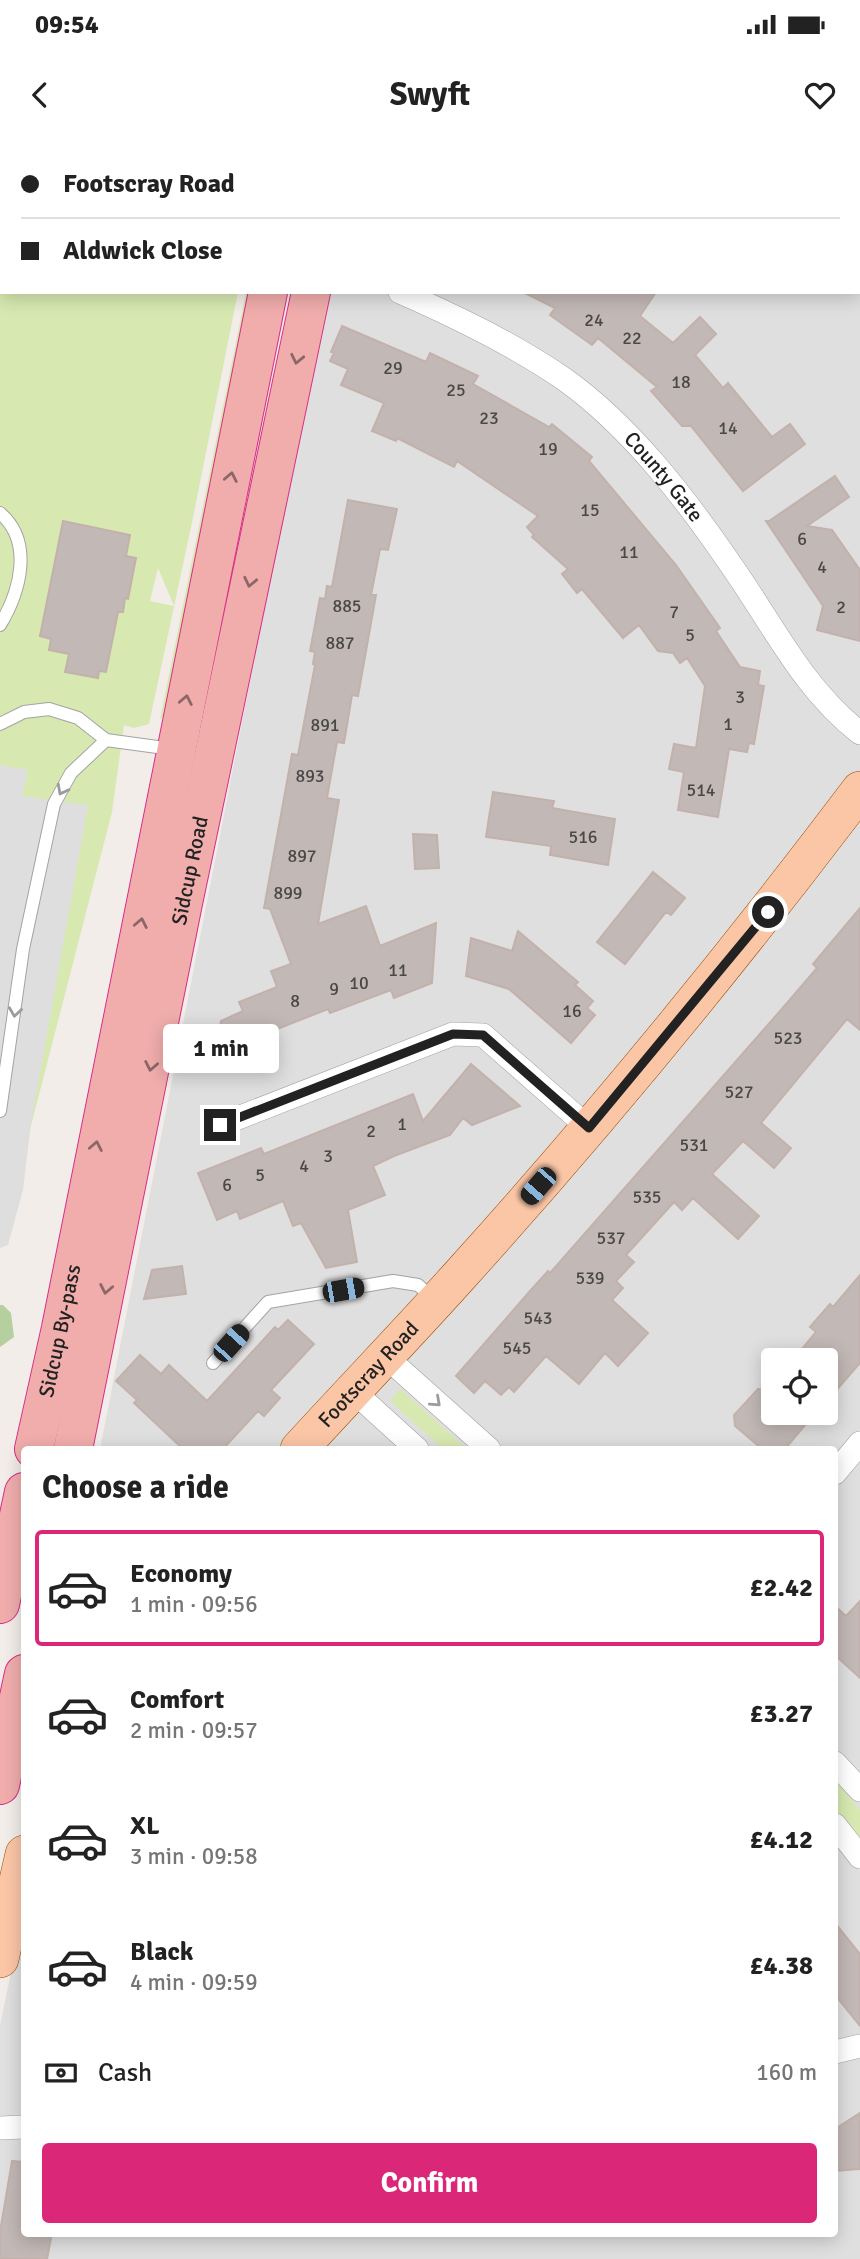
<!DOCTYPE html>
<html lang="en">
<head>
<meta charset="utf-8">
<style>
  :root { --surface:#fff; --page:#f6f6f6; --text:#222; --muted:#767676; --line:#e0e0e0; --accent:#db2777 }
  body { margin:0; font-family:Signika,sans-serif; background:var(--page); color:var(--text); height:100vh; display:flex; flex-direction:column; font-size:26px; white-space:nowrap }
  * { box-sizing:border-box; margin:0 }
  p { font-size:23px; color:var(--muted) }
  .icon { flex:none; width:38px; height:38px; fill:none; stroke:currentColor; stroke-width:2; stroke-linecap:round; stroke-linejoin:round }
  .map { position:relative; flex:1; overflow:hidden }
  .details { position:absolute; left:21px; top:1306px; width:817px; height:791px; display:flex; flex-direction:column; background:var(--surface); border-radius:7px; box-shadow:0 4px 18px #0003 }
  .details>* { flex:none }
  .top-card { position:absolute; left:0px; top:0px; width:861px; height:154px; box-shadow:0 4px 18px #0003; display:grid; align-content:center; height:154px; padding:0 21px; background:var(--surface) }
  .tools { position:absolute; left:761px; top:1208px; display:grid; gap:14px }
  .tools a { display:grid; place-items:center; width:77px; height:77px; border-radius:7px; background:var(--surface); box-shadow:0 4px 18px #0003; font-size:35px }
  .end { position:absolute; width:32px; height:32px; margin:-16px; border:9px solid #222; background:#fff; box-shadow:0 0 0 4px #fff }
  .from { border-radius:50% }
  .bubble { position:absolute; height:49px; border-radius:7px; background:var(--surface); box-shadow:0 4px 18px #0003; font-size:23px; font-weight:700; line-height:49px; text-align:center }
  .car { position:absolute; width:21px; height:42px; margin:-21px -10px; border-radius:9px; box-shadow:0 0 5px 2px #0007; background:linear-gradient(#222 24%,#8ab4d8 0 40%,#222 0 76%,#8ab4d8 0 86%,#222 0) }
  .top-card b { display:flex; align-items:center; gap:24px; height:66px; font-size:26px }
  .top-card b+b { border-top:2px solid var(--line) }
  .top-card i { width:18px; height:18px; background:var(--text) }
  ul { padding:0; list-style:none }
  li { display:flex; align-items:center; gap:21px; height:116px; margin:0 14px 10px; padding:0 7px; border:4px solid transparent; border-radius:7px }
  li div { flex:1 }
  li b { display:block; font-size:26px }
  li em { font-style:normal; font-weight:700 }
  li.selected { border-color:var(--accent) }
  li>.icon { width:63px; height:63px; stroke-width:1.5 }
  h2 { padding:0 21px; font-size:32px; line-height:84px }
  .pay { display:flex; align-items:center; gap:18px; height:77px; padding:0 21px; font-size:26px }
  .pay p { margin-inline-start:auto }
  .cta { display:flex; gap:14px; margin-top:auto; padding:14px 21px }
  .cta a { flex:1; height:80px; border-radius:7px; background:var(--accent); color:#fff; font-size:28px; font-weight:700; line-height:80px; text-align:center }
  .status { display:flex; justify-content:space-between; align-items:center; height:49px; padding:0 35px; background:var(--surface); direction:ltr }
  .status svg { height:19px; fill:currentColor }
  header { display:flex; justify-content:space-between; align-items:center; height:91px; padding:0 21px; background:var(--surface); font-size:32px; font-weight:700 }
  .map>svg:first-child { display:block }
  .residential { fill:#e0dfdf; fill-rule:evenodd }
  .grass { fill:#d7e9b1; fill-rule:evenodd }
  .forest { fill:#b6cf9f }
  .parking { fill:#dedede }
  .building { fill:#c2b8b5; stroke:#c3b1ab; stroke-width:2 }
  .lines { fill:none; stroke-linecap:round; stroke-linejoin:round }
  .service-casing { stroke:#a3a3a3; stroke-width:14 }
  .minor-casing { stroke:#a3a3a3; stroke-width:24 }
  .primary-casing { stroke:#9b4d04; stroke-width:38 }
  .trunk-casing { stroke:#d72e88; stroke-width:40 }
  .service { stroke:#fff; stroke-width:12 }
  .minor { stroke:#fff; stroke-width:23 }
  .primary { stroke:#fac6a6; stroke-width:37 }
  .trunk { stroke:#f0adac; stroke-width:38 }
  .oneway { stroke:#896867 }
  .oneway2 { stroke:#9c9c9c }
  .route { stroke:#222; stroke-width:9 }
  .labels { text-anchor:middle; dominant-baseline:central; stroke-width:5; stroke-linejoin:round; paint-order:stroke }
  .number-label { font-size:18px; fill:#4a4847 }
  .street-label { font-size:21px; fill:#222; stroke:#fff }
</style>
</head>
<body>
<div class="status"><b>09:54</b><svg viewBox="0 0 49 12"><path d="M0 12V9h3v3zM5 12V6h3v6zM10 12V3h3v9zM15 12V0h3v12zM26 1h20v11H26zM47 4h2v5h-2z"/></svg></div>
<header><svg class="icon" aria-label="back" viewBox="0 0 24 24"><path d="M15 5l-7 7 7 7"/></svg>Swyft<svg class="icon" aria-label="heart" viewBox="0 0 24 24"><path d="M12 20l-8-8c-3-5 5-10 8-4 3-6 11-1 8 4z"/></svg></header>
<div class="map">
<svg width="860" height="2119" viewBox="0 0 860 2119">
  <rect width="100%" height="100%" fill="#f2ede9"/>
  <path class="residential" d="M356,0H860V2119H0V1885L24,1771V2093H835V1309H100L326,152H859V2H355ZM774,1220H826V1272H774Z"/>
  <path class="grass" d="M0,30H2V152H238L194,373L149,584L134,588L124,585L112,672L0,1106ZM158,428L174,466L150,461Z
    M246,152H253L164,577L160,579Z
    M400,1249L467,1309H443L390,1261Z
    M835,1639L860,1670V1699L835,1669Z"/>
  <path class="forest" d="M0,1165H3L11,1173L14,1197L0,1207Z"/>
  <path class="parking" d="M0,625L28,630L22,656L88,665L31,983L23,1050L8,1105L0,1108Z"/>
  <path class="building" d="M523,152H656L640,176L673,203L700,177L716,194L695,215L723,248L728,243L772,297L790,284L805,304L743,351L691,286H682L651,251L657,247L598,198L592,205L550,175L555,168Z
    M342,186L426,222L430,213L478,236L473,244L549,287L552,284L592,317L589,321L676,425L720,488L716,491L740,527L760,531L758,545L764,546L754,604L749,603L747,612L729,609L718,677L678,670L684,632L669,629L674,604L696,608L705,546L687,518L680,523L673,513L658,511L639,485L623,498L582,449L577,453L562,434L568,429L532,397L534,395L527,387L538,376L457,321L454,327L397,298L396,301L372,291L384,263L341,245L348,229L330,221L334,213L331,212Z
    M835,336L849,357L807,386L832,390L860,430V501L817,490L823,466L766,381H769Z
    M348,360L397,369L388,410L380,409L371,455H376L358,556L352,555L344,603L337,602L327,658L339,660L318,784L366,766L380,806L436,783L432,843L394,858L391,850L330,873L328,869L262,895L263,898L213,920L221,881L243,871L239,862L277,847L271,831L291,824L270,769L264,768L292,614L298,615L307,567L315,525L313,524L315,512L310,511L320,458L325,459L327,446L332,447Z
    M63,381L130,395L126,416L136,418L128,459L125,458L123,472H118L106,532L99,531L98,538L65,532L69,514L49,510L51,499L40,496Z
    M493,652L554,661L552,668L615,679L608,725L550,715L551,706L486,697Z
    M413,694L437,695L439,728L415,729Z
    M653,732L685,758L671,775L666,772L625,824L597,802Z
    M860,768V890L847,879L761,983L791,1008L774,1028L743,1001L712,1034L759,1076L738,1099L693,1058L682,1070L674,1062L626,1115L634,1122L616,1141L623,1148L612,1160L648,1193L618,1226L605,1213L579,1244L546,1216L514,1252L509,1247L501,1255L485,1241L474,1253L456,1236L530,1151L548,1131L550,1133L787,863L817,828L813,824Z
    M518,791L578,842L575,845L593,861L587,868L595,875L571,903L509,849L466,836L471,798L512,811Z
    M471,924L520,966L472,985L463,978L450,995L394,1016L373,1026L385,1055L348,1070L357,1122L326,1128L301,1083L293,1086L283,1061L240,1079L237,1071L217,1080L198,1033L261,1008L264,1014L413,954L423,981Z
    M182,1126L186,1154L144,1159L152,1130Z
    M860,1135V1223L826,1262V1220H793L816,1192L810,1187L830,1164L833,1167Z
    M288,1180L314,1204L271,1250L280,1258L264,1276L258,1271L223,1309H183L134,1263L137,1260L116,1241L140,1215L161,1234L169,1225L207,1261L275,1187L278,1190Z
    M758,1249L774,1251V1272H816L785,1309H762L735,1286L734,1275Z
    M860,1461V1538L835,1515V1466L846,1476Z
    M835,1783L860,1814V1886L835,1855Z
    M860,1973V2029L835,2031V1989Z
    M12,2021L24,2022V2093H52L47,2119H0V2092Z"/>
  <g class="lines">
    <defs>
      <path id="service" d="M0,373C34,402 20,452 0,485
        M0,584L24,572L49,569L78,578L106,600L172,609
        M0,971L23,809L54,664L71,633L106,600
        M213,1223L268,1162L393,1141L418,1145L434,1159"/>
      <g id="minor">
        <path id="s1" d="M400,152C457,177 513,204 564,239C630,286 686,359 731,425C772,483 803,549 860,593"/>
        <path d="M220,985L453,894L483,895L589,988"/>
        <path d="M385,1216L489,1309"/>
        <path d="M352,1250L417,1309"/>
        <path d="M835,1333L860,1303"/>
        <path d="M835,1623L860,1650"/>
        <path d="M835,1685L860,1717"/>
        <path d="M835,1912L860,1906"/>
        <path d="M0,1988L24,1987"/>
      </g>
      <g id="primary">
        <path id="s2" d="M299,1309C353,1250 408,1193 461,1134C601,979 734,817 860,650"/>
        <path d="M0,1819L24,1714"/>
      </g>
      <g id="trunk">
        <path d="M298,2L299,0"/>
        <path d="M340,2V0"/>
        <path id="s3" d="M34,1309L61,1188L268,152"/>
        <path id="s4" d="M73,1309L183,763L311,152"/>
        <path d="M0,1464L24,1352"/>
        <path d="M0,1645L24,1534"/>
      </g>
    </defs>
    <use href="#service" class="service-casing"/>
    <use href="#minor" class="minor-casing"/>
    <use href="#primary" class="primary-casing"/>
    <use href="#trunk" class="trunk-casing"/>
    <use href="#service" class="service"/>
    <use href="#minor" class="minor"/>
    <use href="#primary" class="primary"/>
    <use href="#trunk" class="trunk"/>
  </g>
  <defs><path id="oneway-chevron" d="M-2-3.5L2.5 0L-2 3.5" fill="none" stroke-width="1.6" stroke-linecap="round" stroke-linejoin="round" transform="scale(1.75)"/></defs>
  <g class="oneway">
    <use href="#oneway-chevron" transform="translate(297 219) rotate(102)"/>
    <use href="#oneway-chevron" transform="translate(231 337) rotate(-79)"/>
    <use href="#oneway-chevron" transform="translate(250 442) rotate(102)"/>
    <use href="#oneway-chevron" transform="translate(186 560) rotate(-79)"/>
    <use href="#oneway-chevron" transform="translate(141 783) rotate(-79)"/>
    <use href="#oneway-chevron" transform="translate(151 926) rotate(101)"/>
    <use href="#oneway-chevron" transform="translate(96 1006) rotate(-79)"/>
    <use href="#oneway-chevron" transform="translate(106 1149) rotate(101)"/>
  </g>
  <g class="oneway2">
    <use href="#oneway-chevron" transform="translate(62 650) rotate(118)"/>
    <use href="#oneway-chevron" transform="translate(15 872) rotate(98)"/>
    <use href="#oneway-chevron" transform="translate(436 1262) rotate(42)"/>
  </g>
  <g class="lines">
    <path class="route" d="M220,985L453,894L483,895L589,988L768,772"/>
  </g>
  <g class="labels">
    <g class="number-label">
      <text x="594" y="180">24</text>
      <text x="632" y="198">22</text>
      <text x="393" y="228">29</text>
      <text x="681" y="242">18</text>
      <text x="456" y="250">25</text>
      <text x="489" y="278">23</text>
      <text x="728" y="288">14</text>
      <text x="548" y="309">19</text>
      <text x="590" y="370">15</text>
      <text x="802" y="399">6</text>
      <text x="629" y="412">11</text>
      <text x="822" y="427">4</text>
      <text x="347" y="466">885</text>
      <text x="841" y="467">2</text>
      <text x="674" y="472">7</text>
      <text x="690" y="495">5</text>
      <text x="340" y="503">887</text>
      <text x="740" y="557">3</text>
      <text x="728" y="584">1</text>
      <text x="325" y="585">891</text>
      <text x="310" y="636">893</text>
      <text x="701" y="650">514</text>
      <text x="583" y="697">516</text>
      <text x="302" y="716">897</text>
      <text x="288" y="753">899</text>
      <text x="398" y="830">11</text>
      <text x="359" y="843">10</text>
      <text x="334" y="849">9</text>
      <text x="295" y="861">8</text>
      <text x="572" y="871">16</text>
      <text x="788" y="898">523</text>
      <text x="739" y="952">527</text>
      <text x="402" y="984">1</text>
      <text x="371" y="991">2</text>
      <text x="694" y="1005">531</text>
      <text x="328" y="1016">3</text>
      <text x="304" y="1026">4</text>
      <text x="260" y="1035">5</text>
      <text x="227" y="1045">6</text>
      <text x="647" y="1057">535</text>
      <text x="611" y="1098">537</text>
      <text x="590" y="1138">539</text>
      <text x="538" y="1178">543</text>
      <text x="517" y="1208">545</text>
    </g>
    <g class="street-label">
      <text stroke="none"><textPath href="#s1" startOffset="326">County Gate</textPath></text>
      <text stroke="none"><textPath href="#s4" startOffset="590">Sidcup Road</textPath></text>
      <text stroke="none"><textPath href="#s3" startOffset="121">Sidcup By-pass</textPath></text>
      <text stroke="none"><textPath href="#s2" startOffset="102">Footscray Road</textPath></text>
    </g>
  </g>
</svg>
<div class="tools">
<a><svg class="icon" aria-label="locate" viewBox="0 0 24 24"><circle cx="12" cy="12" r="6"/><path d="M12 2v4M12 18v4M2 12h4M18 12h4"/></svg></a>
</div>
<i class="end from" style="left:768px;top:772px"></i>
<i class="end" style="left:220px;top:985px"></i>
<div class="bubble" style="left:163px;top:884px;width:116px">1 min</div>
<i class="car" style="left:538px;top:1046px;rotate:221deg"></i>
<i class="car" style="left:343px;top:1150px;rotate:80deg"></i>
<i class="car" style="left:231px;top:1203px;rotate:42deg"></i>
<div class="top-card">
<b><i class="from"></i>Footscray Road</b>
<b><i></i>Aldwick Close</b>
</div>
<section class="details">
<h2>Choose a ride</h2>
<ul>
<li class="selected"><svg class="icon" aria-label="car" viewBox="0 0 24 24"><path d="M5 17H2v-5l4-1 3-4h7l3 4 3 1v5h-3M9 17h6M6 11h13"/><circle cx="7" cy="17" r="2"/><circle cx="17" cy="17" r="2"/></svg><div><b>Economy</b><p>1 min · 09:56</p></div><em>£2.42</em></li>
<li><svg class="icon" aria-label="car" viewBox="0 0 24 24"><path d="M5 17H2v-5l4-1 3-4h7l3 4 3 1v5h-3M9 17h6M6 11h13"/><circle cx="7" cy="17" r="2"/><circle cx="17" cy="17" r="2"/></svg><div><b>Comfort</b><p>2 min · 09:57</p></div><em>£3.27</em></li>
<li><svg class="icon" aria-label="car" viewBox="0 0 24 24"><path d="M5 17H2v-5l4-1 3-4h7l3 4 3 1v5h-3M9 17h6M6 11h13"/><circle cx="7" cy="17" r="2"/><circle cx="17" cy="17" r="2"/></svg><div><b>XL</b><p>3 min · 09:58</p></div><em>£4.12</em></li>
<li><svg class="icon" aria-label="car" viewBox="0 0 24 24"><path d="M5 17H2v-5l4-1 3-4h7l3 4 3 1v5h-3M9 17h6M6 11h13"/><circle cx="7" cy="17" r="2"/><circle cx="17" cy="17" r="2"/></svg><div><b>Black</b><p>4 min · 09:59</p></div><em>£4.38</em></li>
</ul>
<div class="pay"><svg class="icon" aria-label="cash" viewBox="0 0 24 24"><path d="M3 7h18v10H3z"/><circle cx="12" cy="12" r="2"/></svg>Cash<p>160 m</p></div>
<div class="cta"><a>Confirm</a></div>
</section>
</div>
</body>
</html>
